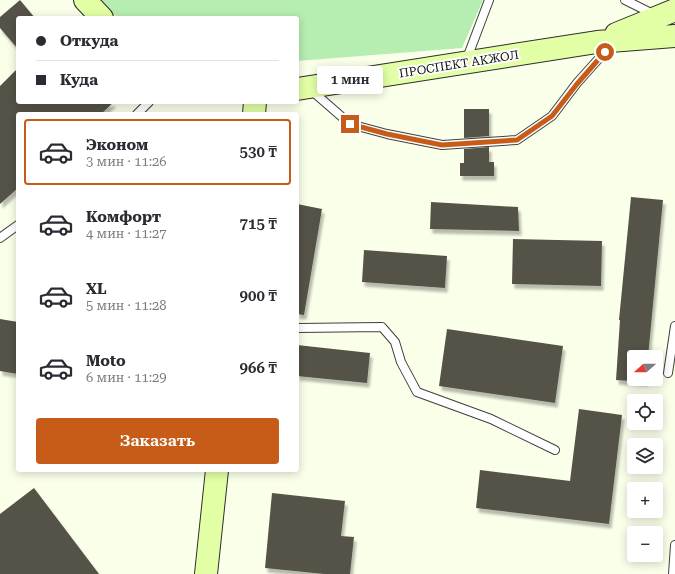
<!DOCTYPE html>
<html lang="ru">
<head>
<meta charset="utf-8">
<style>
  :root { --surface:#fff; --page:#f7f7f7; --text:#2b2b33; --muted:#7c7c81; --line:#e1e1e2; --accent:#c75c18 }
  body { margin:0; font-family:"Roboto Serif",serif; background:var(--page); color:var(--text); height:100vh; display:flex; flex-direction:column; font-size:15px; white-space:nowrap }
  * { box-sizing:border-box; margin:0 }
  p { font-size:13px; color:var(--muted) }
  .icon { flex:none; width:22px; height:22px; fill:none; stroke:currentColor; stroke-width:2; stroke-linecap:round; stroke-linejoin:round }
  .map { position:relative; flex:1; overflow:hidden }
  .side { position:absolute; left:16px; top:112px; width:283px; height:360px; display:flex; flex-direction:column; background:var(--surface); border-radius:4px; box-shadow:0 2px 10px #0003 }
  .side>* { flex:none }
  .hud { position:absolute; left:16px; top:16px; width:283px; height:88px; border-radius:4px; box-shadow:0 2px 10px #0003; display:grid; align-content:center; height:88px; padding:0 20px; background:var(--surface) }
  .needle { width:26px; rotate:249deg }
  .buttons { position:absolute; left:627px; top:350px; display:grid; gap:8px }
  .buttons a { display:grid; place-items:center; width:36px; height:36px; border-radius:4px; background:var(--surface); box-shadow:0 2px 10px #0003; font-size:20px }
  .end { position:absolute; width:18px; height:18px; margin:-9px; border:5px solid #c75c18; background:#fff; box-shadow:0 0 0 2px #fff }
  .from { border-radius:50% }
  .bubble { position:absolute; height:28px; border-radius:4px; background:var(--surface); box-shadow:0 2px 10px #0003; font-size:13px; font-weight:600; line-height:28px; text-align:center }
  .hud b { display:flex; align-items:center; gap:14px; height:38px; font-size:15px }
  .hud b+b { border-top:1px solid var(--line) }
  .hud i { width:10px; height:10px; background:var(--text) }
  ul { padding:7px 0 0; list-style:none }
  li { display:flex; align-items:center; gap:12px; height:66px; margin:0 8px 6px; padding:0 12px; border:2px solid transparent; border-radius:4px }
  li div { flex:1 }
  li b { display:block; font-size:15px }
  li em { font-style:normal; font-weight:600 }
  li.active { border-color:var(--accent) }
  li>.icon { width:36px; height:36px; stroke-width:1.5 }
  .button { display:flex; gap:8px; margin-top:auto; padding:8px 20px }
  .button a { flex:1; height:46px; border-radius:4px; background:var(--accent); color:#fff; font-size:16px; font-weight:600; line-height:46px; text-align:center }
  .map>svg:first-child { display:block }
  .green { fill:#b6edb0 }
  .building { fill:#555347; filter:url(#shadow) }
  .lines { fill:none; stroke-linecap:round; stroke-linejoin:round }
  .lane-casing { stroke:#3f3f3f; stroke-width:10 }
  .secondary-casing { stroke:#2e2e2e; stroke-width:24 }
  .lane { stroke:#fff; stroke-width:8 }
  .secondary { stroke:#e2ffa5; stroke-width:22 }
  .route { stroke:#c75c18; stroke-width:5 }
  .labels { text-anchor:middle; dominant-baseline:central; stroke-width:4; stroke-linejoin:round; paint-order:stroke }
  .street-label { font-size:12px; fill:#0c0c0c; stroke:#fff }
</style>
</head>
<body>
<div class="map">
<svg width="675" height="574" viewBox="0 0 675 574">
  <defs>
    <filter id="shadow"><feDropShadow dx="2.5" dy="4.5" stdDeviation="1" flood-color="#0004"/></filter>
  </defs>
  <rect width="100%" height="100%" fill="#faffea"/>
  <path class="green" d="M99,0H483L462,48L297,61V18H119L107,10Z"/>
  <path class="building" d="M20,0L35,18H18V49L0,28V17Z
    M18,68V102H114L101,114H18V188L0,204V86Z
    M464,109H489V136L464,138Z
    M489,147V162H494V176H460V163H464V149Z
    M631,197L663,200L648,357H634V379H646V382L616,380L620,320H619Z
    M431,202L518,207L519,231L430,229Z
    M297,204L322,209L304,315L297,314Z
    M513,239L602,241L601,286L512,284Z
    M364,250L447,256L445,288L362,282Z
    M0,319L18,322V374L0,371Z
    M447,329L563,346L555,403L439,386Z
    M297,345L370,353L367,383L297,376Z
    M579,409L622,415L609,524L476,508L480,470L570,481Z
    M34,488L99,574H0V514Z
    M272,493L345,501L341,536L354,537L350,574H324L265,568Z"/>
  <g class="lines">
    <defs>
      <path id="lane" d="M625,0L655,15
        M466,61L489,0
        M311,90L350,124L387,134L442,145L517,140L552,116L577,83L611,45
        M137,114L149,102
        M0,238L18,225
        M297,328L382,327L395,342L401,362L417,392L491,419L555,450
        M668,373L675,326
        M673,574L675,545"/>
      <path id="secondary" d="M85,0L102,18
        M616,34L675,10
        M297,89L597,42L675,36
        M254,114L255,102
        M206,574L217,470"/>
    </defs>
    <use href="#lane" class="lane-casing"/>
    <use href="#secondary" class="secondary-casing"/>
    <use href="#lane" class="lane"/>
    <use href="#secondary" class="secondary"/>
  </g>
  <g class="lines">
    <path class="route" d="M350,124L387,134L442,145L517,140L552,116L577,84L605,52"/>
  </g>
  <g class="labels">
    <g class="street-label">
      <text transform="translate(459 64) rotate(-9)">ПРОСПЕКТ АКЖОЛ</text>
    </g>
  </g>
</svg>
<div class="buttons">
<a><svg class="needle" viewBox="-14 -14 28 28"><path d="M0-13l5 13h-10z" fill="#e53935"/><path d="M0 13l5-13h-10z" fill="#7c7c81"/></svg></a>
<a><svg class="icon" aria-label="locate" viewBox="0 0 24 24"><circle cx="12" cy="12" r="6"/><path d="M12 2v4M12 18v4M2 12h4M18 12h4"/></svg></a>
<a><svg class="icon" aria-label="layers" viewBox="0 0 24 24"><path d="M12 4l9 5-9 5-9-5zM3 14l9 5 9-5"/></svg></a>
<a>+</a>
<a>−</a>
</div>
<i class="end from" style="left:605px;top:52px"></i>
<i class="end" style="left:350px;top:124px"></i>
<div class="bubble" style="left:317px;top:66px;width:66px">1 мин</div>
<div class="hud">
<b><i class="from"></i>Откуда</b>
<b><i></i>Куда</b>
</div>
<section class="side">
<ul>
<li class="active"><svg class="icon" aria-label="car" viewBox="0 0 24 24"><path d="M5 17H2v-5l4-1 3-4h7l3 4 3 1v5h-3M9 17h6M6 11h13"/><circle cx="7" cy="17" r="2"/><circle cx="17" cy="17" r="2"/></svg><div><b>Эконом</b><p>3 мин · 11:26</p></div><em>530 ₸</em></li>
<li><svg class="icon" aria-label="car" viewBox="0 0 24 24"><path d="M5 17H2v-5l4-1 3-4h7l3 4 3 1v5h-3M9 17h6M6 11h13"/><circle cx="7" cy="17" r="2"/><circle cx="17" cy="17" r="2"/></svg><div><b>Комфорт</b><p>4 мин · 11:27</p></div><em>715 ₸</em></li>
<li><svg class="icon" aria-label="car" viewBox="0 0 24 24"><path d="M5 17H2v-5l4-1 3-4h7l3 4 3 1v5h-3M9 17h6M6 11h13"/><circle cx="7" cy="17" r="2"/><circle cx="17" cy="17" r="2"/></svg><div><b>XL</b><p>5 мин · 11:28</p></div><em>900 ₸</em></li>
<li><svg class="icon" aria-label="car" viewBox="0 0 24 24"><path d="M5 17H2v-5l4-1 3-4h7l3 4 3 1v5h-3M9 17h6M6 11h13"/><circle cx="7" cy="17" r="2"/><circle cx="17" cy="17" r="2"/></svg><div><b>Moto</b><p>6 мин · 11:29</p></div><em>966 ₸</em></li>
</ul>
<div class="button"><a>Заказать</a></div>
</section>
</div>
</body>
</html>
